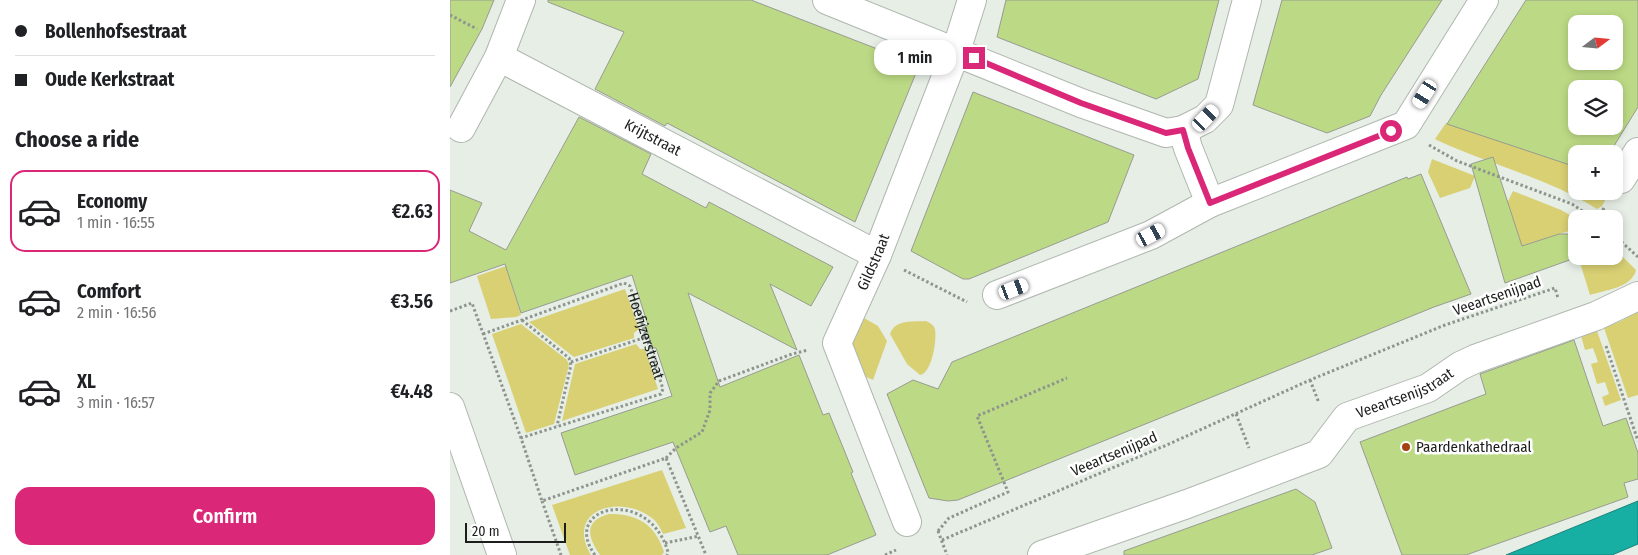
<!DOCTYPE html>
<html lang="en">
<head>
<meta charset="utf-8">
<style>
  :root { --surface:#fff; --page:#f6f6f6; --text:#202124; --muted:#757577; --line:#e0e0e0; --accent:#db2777 }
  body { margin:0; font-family:"Fira Sans Condensed",sans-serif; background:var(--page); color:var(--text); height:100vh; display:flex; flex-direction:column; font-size:19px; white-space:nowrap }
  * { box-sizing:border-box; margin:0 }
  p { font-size:16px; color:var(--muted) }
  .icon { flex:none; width:28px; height:28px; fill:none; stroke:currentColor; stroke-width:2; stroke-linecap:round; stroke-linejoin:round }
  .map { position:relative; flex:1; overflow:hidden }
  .details { display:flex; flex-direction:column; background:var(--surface); width:450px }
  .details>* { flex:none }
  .guide { display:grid; align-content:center; height:110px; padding:0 15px; background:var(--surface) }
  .needle { width:32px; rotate:74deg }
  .tools { position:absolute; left:1118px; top:15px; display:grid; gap:10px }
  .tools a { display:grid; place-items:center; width:55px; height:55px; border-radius:10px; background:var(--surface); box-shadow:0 2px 8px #0003; font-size:25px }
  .scale { position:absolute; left:15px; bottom:12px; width:101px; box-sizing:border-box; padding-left:5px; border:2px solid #1b1e1b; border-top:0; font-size:14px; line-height:18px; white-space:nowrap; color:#1b1e1b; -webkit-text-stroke:4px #fff; paint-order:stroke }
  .end { position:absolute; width:22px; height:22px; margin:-11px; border:6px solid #db2777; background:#fff; box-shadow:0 0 0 2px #fff }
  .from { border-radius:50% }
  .bubble { position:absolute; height:35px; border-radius:15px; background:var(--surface); box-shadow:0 2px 8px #0003; font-size:16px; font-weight:600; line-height:35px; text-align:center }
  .car { position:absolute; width:15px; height:30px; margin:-15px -8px; border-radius:6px; box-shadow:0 0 4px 1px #0007; background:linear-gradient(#fff 24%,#345 0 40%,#fff 0 76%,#345 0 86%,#fff 0) }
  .guide b { display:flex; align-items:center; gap:18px; height:48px; font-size:19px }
  .guide b+b { border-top:1px solid var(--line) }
  .guide i { width:12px; height:12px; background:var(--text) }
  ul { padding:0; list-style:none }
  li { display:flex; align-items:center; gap:15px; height:82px; margin:0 10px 8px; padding:0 5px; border:2px solid transparent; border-radius:15px }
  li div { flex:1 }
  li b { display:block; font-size:19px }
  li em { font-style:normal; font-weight:600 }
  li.current { border-color:var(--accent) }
  li>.icon { width:45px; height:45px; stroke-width:1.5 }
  h2 { padding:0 15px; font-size:22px; line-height:60px }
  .primary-button { display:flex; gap:10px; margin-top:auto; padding:10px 15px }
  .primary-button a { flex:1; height:58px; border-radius:15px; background:var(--accent); color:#fff; font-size:20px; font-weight:600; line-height:58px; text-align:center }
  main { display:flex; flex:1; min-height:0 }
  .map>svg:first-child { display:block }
  .green { fill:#d9d074 }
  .water { fill:#17aea4; stroke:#18837b }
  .building { fill:#bcda85; stroke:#989b92; fill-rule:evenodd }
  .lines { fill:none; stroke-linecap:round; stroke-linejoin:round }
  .minor-casing { stroke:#afb7af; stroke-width:30 }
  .path { stroke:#8e948e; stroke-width:3; stroke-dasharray:2.5 2.5; stroke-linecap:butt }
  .minor { stroke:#fff; stroke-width:28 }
  .route { stroke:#db2777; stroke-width:6 }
  .poi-dot { fill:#a54013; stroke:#fff; stroke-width:2 }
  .labels { text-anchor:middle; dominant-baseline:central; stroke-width:5; stroke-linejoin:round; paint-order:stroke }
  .street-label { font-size:15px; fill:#1b1e1b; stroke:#fff }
  .poi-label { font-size:15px; fill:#1b1e1b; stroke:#fff; text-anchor:start }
</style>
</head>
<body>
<main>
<section class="details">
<div class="guide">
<b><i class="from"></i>Bollenhofsestraat</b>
<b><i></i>Oude Kerkstraat</b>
</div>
<h2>Choose a ride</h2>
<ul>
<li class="current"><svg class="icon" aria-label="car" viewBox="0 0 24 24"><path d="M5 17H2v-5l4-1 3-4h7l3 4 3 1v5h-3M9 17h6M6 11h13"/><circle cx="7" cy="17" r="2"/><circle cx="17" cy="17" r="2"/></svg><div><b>Economy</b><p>1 min · 16:55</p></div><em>€2.63</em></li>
<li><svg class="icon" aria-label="car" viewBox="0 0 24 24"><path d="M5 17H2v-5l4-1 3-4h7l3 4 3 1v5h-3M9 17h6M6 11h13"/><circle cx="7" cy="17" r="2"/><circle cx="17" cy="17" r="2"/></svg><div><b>Comfort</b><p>2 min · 16:56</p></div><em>€3.56</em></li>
<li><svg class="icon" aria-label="car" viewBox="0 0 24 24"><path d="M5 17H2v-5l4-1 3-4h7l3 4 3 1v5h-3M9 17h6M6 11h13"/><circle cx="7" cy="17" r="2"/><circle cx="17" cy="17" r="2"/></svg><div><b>XL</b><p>3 min · 16:57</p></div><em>€4.48</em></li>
</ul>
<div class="primary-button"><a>Confirm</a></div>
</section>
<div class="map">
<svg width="1188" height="555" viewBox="0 0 1188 555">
  <rect width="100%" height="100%" fill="#e6eee6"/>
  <path class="green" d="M996,123L1126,166V191H1160L1152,206L1147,209C1099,179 1042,165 991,142L985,139Z
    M982,159L1025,176L1020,188L990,198L978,172Z
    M1063,191L1111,210L1127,219L1126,251L1119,231L1072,246L1057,203Z
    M1164,248L1186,270C1182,288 1155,290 1140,295L1128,256H1164Z
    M56,266L71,315L66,317L41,319L27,276Z
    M175,289L189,329L184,333V338L124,357L79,322Z
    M1188,311V395L1178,398L1154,328L1173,320Z
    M414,318L428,326L437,341L423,380L412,375L400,344Z
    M476,321C480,323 483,324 485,329C487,340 482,373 470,375L457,364L440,334C445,319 463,322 476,321Z
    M71,324L117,360L119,365L104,424L76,433L42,334Z
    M1147,331L1171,400L1155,406L1152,397L1159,394L1155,382L1147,384L1141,364L1148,362L1143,348L1135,350L1131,336Z
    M186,344L190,349H195L208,389L112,421L125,364Z
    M212,470L236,528L213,534C210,527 206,520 199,516C167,494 115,511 141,555H120L102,505Z
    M159,514C188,514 205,524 214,552L212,555H150C137,536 134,521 159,514Z"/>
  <path class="water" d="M1188,501V544L1162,555H1056Z"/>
  <path class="building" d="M0,0H44L32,29L0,87Z
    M98,0H301L461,62L466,73L405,222L217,123L215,126L145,89L174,32L98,2Z
    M556,0H769L748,79L706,99L547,37Z
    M832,0H992L931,95L920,116L877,133L803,105Z
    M1076,0H1188V107L1159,154H1126V167L997,124ZM1126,24H1164V61H1126ZM1126,89H1164V126H1126Z
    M523,92L684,155L658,222L519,279H513L461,251Z
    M129,117L201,154L192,174L256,208L259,202L383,267L361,306L320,284L347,350L238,293L270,387L349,355L373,415L379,413L403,472L401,473L426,535L377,555H288L276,526L260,532L223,442L125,475L111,433L222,396L206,348H203L195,326L198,325L182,275L71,313L55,264L0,283V190L32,203L19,231L56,250Z
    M1043,157L1072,246L1109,234H1120L1128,257L1055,283L1021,164Z
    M971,174L1021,294L984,307L508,500L498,501L479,498L437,394L463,380L488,389L502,362L957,177L958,179Z
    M1124,340L1153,426L1176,418L1188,453V479L1174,483L1178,497L1016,555H952L910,442L1036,394L1030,374Z
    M846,489L865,502L882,548L862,555H674V551Z"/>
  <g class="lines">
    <defs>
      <g id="minor">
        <path d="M377,0L631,103L716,133L733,130L755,119L769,105L797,0"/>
        <path d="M49,57L71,0"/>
        <path id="s2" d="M11,128L49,57L427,255"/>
        <path d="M733,130L738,148L760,203"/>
        <path d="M1171,179L1188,152"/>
        <path d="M547,295L701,235L760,203L956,125L1034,0"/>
        <path d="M0,407L52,555"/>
        <path id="s3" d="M457,522L387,343L427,255L506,51L522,0"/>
        <path id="s4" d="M592,555L737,504L869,454L897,417L978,388L1010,366L1025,359L1146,316L1188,296"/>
      </g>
    </defs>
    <use href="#minor" class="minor-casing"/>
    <g class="path">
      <path d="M0,15L27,29"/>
      <path d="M979,145L1007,161L1122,204L1144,219"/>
      <path d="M1148,219L1155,206"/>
      <path d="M1164,235L1188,257"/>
      <path d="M454,270L517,302"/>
      <path d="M0,311L22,303L71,438L92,501L216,458L256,555"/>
      <path d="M72,320L119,358L121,365L107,426"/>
      <path id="s1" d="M33,334L174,283L180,286L213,389L211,394L71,438"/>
      <path d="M1156,346L1188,441"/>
      <path d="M121,362L196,337"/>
      <path d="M860,380L869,403"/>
      <path d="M786,414L799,448"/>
      <path d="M216,458L226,448L252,432L260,410V393L269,381L342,354L358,350"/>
      <path d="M92,501L111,555"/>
      <path d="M488,531L499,518L558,492L527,416L617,378"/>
      <path d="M488,531L497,555"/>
      <path d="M492,540L719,444L860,380L995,325L1105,288L1108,298"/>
      <path d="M215,543L249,536"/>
      <path d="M145,555C109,506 199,485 218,552L217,555"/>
      <path d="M435,555L446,550"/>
    </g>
    <use href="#minor" class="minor"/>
  </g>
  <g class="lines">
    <path class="route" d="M524,58L631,103L716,133L733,130L738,148L760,203L941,131"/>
  </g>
  <circle class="poi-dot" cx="956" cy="447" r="5"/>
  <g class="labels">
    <g class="street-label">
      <text stroke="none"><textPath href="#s2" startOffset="254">Krijtstraat</textPath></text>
      <text stroke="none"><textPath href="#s3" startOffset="281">Gildstraat</textPath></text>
      <text transform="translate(1047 296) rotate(-19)">Veeartsenijpad</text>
      <text stroke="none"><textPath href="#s1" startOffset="209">Hoefijzerstraat</textPath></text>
      <text stroke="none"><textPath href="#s4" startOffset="404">Veeartsenijstraat</textPath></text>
      <text transform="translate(664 454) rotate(-23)">Veeartsenijpad</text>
    </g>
    <g class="poi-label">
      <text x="966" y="447">Paardenkathedraal</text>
    </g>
  </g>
</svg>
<div class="tools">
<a><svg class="needle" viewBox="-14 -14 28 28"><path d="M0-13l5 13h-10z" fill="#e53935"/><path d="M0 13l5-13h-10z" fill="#757577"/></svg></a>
<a><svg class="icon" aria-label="layers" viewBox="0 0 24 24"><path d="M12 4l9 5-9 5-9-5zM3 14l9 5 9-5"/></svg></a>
<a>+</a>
<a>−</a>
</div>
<div class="scale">20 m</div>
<i class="end from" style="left:941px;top:131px"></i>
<i class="end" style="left:524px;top:58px"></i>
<div class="bubble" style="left:424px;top:40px;width:82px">1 min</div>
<i class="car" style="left:975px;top:94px;rotate:212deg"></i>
<i class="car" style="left:756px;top:118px;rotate:44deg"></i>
<i class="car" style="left:701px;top:235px;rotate:62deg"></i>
<i class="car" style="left:564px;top:289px;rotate:69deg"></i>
</div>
</main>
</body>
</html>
